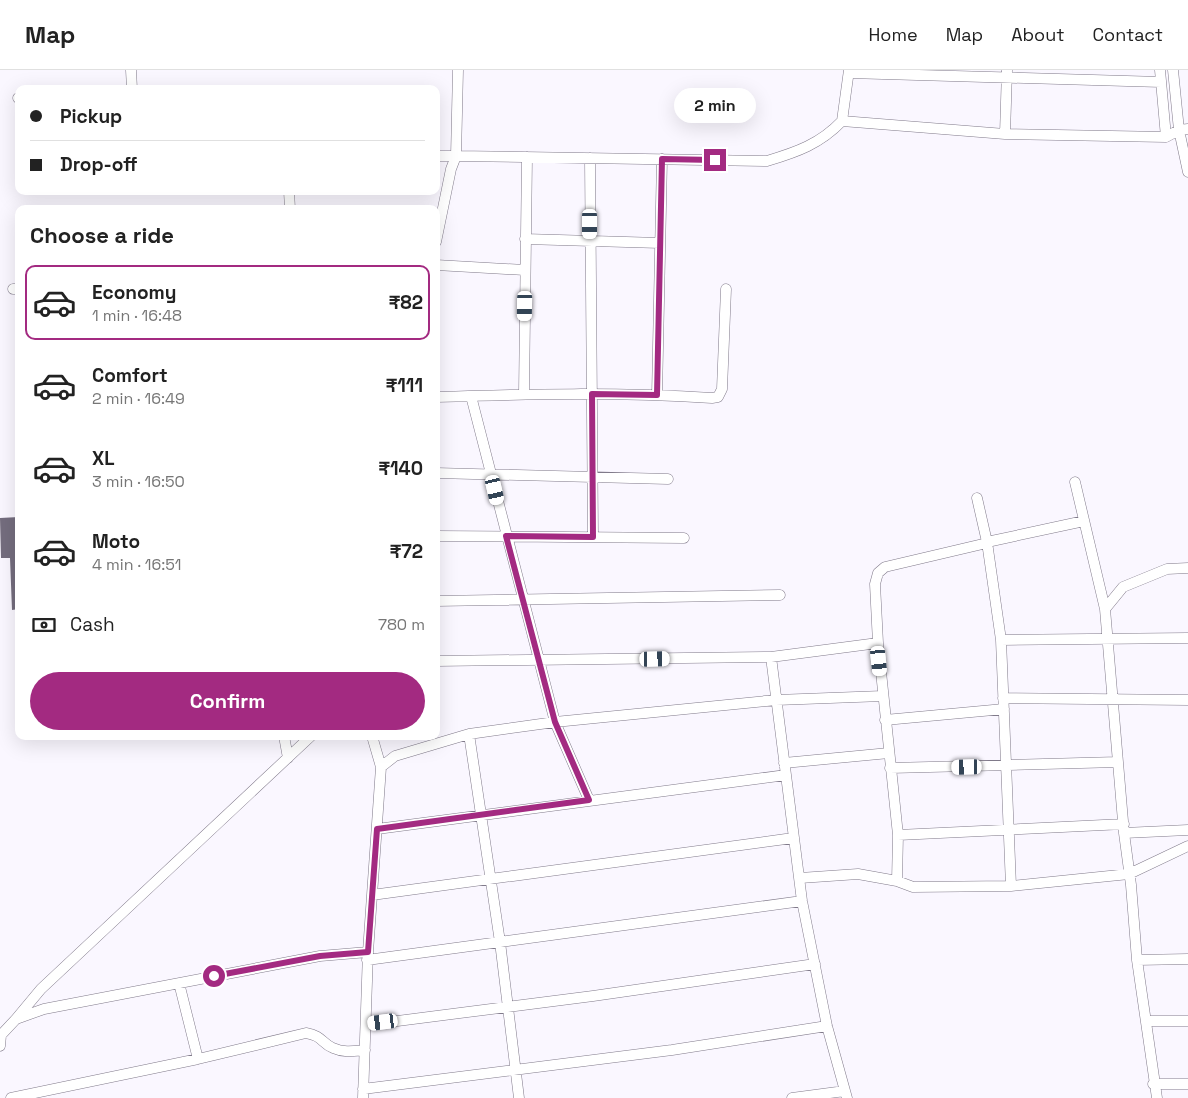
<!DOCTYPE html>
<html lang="en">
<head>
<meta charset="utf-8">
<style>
  :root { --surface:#fff; --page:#f6f6f6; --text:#222; --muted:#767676; --line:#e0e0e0; --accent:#a32a81 }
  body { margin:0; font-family:"Space Grotesk",sans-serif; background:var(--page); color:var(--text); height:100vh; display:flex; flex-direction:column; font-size:19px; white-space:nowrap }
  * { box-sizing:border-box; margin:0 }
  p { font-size:16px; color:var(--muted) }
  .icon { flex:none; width:28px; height:28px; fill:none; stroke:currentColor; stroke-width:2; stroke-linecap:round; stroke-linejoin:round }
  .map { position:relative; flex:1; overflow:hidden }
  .side { position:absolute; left:15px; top:135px; width:425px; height:535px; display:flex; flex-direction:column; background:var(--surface); border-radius:10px; box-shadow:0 5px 20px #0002 }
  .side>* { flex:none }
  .guide { position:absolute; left:15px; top:15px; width:425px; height:110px; border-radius:10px; box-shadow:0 5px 20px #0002; display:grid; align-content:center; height:110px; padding:0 15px; background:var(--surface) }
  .end { position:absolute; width:22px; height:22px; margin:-11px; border:6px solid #a32a81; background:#fff; box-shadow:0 0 0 2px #fff }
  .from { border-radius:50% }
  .bubble { position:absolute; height:35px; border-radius:18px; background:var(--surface); box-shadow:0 5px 20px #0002; font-size:16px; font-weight:700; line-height:35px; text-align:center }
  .car { position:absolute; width:15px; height:30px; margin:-15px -8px; border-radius:6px; box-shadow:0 0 4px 1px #0007; background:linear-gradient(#fff 24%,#345 0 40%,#fff 0 76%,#345 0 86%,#fff 0) }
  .guide b { display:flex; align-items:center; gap:18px; height:48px; font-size:19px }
  .guide b+b { border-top:1px solid var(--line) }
  .guide i { width:12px; height:12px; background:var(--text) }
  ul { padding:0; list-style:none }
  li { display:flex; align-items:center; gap:15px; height:75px; margin:0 10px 8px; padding:0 5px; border:2px solid transparent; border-radius:10px }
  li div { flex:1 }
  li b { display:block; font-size:19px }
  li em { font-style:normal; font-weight:700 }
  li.active { border-color:var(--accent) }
  li>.icon { width:45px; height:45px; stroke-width:1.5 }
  h2 { padding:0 15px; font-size:22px; line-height:60px }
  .pay { display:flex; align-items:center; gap:12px; height:55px; padding:0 15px; font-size:19px }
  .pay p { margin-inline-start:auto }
  .primary-button { display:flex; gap:10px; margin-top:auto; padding:10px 15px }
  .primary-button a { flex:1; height:58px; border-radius:30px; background:var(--accent); color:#fff; font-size:20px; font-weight:700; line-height:58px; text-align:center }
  header { display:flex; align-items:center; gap:30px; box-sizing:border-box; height:70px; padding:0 25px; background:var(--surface); border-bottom:1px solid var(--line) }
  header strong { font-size:24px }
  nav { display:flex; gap:28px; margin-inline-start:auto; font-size:18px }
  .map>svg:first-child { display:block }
  .building { fill:#746d7e }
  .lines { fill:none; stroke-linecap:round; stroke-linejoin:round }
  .street-casing { stroke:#807a8a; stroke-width:11 }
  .street { stroke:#fff; stroke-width:10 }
  .route { stroke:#a32a81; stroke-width:6 }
</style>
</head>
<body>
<header>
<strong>Map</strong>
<nav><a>Home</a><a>Map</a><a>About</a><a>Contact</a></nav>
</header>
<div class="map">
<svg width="1188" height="1028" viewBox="0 0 1188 1028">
  <rect width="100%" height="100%" fill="#faf7ff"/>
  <path class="building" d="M19,447V539L12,540L10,488H1L0,448Z"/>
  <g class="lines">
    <defs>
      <path id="street" d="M131,0L132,19
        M849,0L842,51L1005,64L1166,67L1179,60L1188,59
        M1160,0L1166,67
        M1173,0L1179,60L1188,102
        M849,3L1161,12
        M18,28H19
        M1005,64L1007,0
        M436,86H456L458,0
        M590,88L593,467
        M289,121L290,139
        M525,169L660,173
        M436,172L451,99L456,86L767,91C797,82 820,74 842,51
        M436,195L525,200
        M13,219H19
        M524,324L527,87
        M657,325L662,89
        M471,326L555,652L589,730
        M436,327C528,324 620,322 712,328L718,327L722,319L726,219
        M436,403L668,409
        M1075,412L1105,539L1124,763L1131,815L1137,890L1157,1028
        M977,428L987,472L1001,570L1011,816
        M436,466L684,468
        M987,472L1084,451
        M436,531L780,525
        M1105,539L1123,517L1167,499L1188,498
        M1001,570L1188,568
        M771,587L802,831L827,956L847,1028
        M436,591L771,587L878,573
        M1003,628L1188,630
        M885,650L1004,639
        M469,664L500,872L519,1028
        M284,666L288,688
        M372,666L381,697
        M784,693L889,683
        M890,698L1118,692
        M377,759L786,705
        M1124,763L1188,760
        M898,765L1124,754
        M800,808L858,804L897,811L913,817L1011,816L1129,804L1188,776
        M897,811L898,765L878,573L875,514L878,503L885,497L987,473
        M372,825L793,768
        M367,890L802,831
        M1137,890L1188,889
        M179,913L198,989
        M16,949L41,919L311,666
        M1148,951H1188
        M366,955L593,926L815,894
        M0,976L1,965L16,949L44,939L320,886L368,882
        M1153,1014H1188
        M363,1019L672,980L827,956
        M11,1028L198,989L306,963C323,966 321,973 333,978C344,983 354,981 365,980
        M363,1028L368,882L381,697L395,686L469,664L555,652L776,630L883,626
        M792,1028L845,1021"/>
    </defs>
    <use href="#street" class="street-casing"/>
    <use href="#street" class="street"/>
  </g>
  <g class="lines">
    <path class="route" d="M214,906L320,886L368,882L377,759L589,730L555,652L506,466L593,467L592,324L657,325L662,89L715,90"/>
  </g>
</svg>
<i class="end from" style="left:214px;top:906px"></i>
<i class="end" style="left:715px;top:90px"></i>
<div class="bubble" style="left:674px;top:18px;width:82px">2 min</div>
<i class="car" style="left:590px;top:154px;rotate:180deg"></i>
<i class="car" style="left:525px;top:236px;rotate:181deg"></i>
<i class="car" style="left:495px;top:420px;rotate:167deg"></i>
<i class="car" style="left:655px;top:589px;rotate:89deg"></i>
<i class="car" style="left:879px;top:591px;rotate:174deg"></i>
<i class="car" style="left:967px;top:697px;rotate:269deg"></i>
<i class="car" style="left:383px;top:952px;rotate:263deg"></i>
<div class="guide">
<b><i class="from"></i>Pickup</b>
<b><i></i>Drop-off</b>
</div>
<section class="side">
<h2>Choose a ride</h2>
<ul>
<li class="active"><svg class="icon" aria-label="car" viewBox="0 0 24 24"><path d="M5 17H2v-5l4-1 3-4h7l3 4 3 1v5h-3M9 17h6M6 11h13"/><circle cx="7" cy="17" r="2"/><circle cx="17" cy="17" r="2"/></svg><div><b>Economy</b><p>1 min · 16:48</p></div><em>₹82</em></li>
<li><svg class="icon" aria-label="car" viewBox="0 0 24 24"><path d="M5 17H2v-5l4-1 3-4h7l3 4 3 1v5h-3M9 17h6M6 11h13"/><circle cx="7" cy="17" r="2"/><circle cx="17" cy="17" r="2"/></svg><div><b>Comfort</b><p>2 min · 16:49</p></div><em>₹111</em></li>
<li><svg class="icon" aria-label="car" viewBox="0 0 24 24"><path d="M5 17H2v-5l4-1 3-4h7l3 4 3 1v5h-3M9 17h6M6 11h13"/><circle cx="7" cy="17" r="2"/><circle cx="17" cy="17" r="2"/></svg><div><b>XL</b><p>3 min · 16:50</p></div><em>₹140</em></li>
<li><svg class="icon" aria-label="car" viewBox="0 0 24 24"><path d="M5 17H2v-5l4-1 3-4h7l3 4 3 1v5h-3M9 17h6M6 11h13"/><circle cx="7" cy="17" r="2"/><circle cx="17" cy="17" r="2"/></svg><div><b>Moto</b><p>4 min · 16:51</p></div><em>₹72</em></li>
</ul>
<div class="pay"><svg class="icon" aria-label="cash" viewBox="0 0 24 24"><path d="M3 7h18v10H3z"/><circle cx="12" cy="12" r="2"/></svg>Cash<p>780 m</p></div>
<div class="primary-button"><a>Confirm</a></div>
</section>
</div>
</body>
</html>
